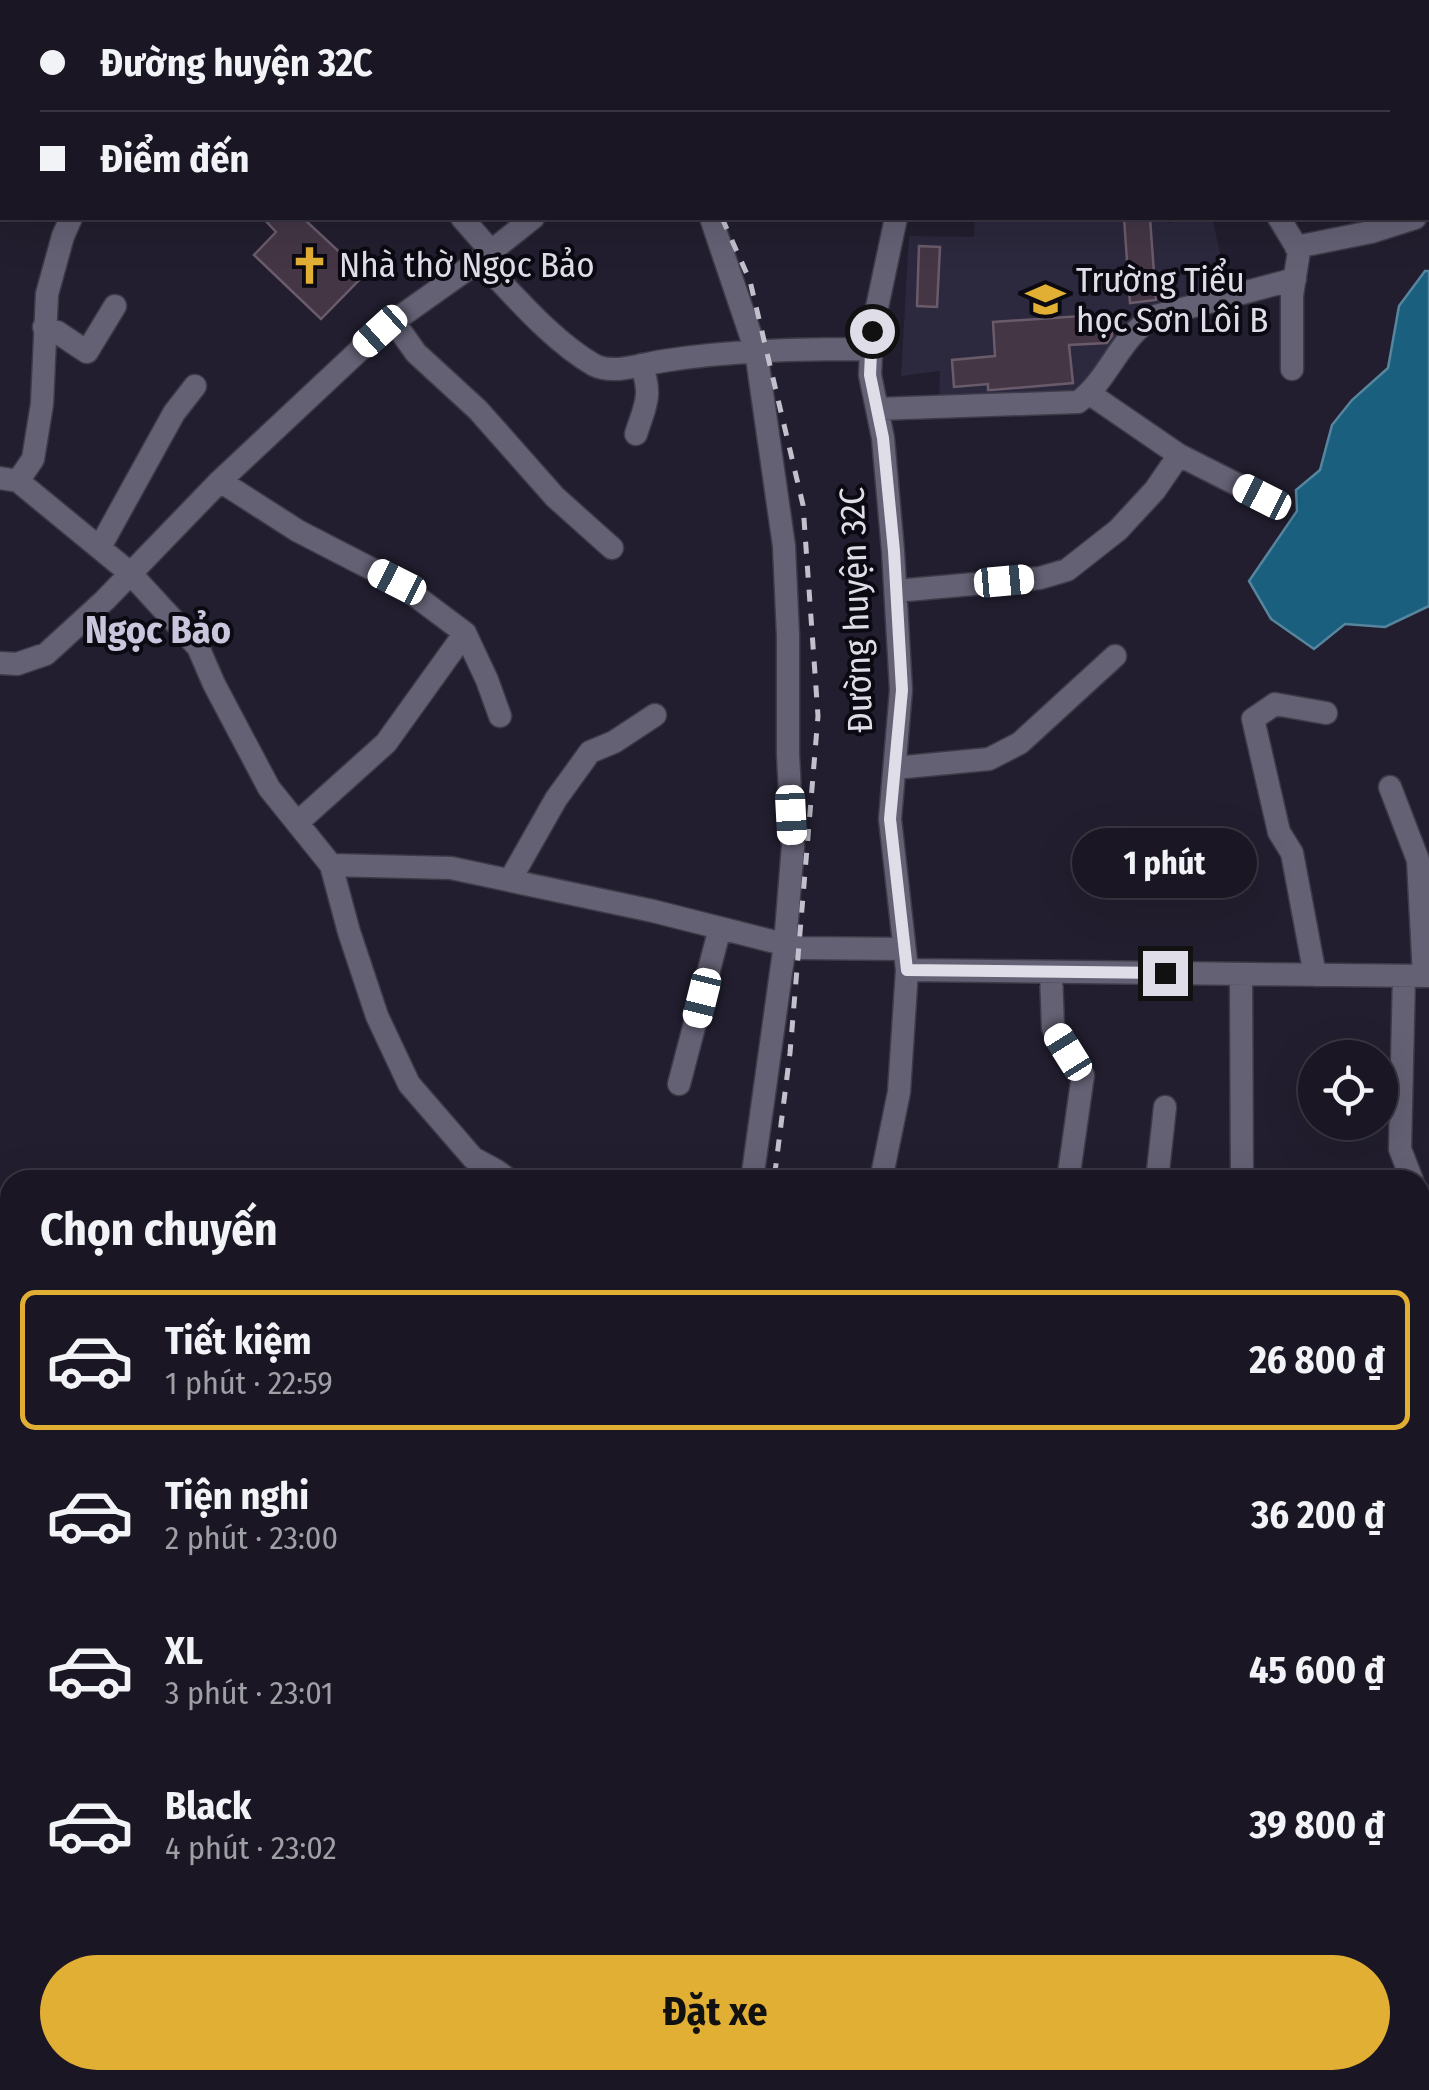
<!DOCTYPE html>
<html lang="vi">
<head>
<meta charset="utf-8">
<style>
  :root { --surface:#1a1623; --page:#272330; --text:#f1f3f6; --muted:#9f9fa6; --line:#383541; --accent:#e1af34 }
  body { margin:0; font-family:"Fira Sans Condensed",sans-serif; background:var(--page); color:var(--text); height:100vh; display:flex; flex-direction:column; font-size:38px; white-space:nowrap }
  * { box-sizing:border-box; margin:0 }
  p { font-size:32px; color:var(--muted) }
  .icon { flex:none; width:55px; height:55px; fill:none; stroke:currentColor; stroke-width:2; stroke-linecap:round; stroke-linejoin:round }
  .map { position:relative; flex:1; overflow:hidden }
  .sheet { position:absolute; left:0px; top:1170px; width:1430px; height:920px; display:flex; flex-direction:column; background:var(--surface); border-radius:30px 30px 0 0; box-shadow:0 10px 40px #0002,0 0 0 2px var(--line) }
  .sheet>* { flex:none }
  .top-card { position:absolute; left:0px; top:0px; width:1430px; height:220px; box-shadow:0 10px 40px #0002,0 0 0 2px var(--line); display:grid; align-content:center; height:220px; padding:0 40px; background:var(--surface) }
  .tools { position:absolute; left:1298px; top:1040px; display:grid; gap:20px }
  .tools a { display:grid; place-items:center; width:100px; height:100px; border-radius:50%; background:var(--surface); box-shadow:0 10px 40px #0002,0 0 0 2px var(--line); font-size:50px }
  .end { position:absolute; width:45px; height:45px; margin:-22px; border:12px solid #dedde8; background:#111; box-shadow:0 0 0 5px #111 }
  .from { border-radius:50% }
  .bubble { position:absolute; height:70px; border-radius:35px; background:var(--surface); box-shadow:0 10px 40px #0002,0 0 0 2px var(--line); font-size:32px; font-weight:700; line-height:70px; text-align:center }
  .car { position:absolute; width:30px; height:60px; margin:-30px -15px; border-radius:12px; box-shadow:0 0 8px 2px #0007; background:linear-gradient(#fff 24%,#345 0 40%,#fff 0 76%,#345 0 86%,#fff 0) }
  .top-card b { display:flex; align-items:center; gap:35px; height:95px; font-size:38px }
  .top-card b+b { border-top:2px solid var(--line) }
  .top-card i { width:25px; height:25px; background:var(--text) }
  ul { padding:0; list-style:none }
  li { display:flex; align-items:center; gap:30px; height:140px; margin:0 20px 15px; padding:0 20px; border:5px solid transparent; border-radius:15px }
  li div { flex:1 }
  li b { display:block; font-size:38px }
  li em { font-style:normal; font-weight:700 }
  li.current { border-color:var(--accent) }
  li>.icon { width:90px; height:90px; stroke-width:1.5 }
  h2 { padding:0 40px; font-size:45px; line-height:120px }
  .button { display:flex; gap:20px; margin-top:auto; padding:20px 40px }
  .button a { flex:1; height:115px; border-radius:60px; background:var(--accent); color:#111; font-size:40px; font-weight:700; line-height:115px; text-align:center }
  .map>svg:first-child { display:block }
  .built { fill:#2c283d }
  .water { fill:#1b5f7e; stroke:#56859e; stroke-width:2.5 }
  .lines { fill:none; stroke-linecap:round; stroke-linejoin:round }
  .river { stroke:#1b5f7e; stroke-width:30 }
  .building { fill:#443645; stroke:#6a5b6b; stroke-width:2.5 }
  .minor-casing { stroke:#3e3b49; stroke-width:25 }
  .minor { stroke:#656175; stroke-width:22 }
  .rail { stroke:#c2c0cc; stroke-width:5; stroke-dasharray:12 12; stroke-linecap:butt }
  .route { stroke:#dedde8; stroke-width:12 }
  .labels { text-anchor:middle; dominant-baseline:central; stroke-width:8; stroke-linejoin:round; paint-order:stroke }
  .poi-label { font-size:35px; fill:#dedde8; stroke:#0b0911; text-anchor:start }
  .street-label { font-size:35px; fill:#dedde8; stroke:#0b0911 }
  .neighbourhood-label { font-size:38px; font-weight:bold; fill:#c9c5dc; stroke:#0b0911 }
</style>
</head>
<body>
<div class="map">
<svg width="1429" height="2090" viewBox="0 0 1429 2090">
  <rect width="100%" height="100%" fill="#221e2f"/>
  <path class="built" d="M975,218H1164L1169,223L1195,218H1212L1228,287L1147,314L1080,392L939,399L940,371L901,376L909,236L974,237Z
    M10,1750V2080H245L238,2090H0V1751Z"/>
  <path class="water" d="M1425,271H1429V606L1385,627L1345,624L1314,649L1271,619L1249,581L1297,511L1296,490L1320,470L1332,425L1352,400L1388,368L1399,306Z
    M1429,1379V2021L1424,2022L1420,2010V1382Z"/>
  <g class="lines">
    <path class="river" d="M0,1660L10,1659
      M570,2080V2090"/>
  </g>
  <path class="building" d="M263,218H303L364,275L321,319L254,255L276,232Z
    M1124,218H1150L1156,300L1130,303Z
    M919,246L940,247L937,307L917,306Z
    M1111,314L1112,336L1107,343L1069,345L1073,383L992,390H988V384L954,387L952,360L995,356L993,322Z"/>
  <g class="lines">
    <defs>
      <path id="minor" d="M591,0L592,2
        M856,0L866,2
        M263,2V0
        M938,2V0
        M0,104L2,106
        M462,218L491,251
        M711,218L756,351L784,546L788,636V755L793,846L785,944L752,1180
        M1279,218L1299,251L1292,295V369
        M1296,247L1371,232L1415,218
        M480,260C514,295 551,340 594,365C614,375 642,364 663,361C732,350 802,349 871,349
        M394,322L416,353L478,410L555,497L612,548
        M44,327L57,332L87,352L115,306
        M1090,394L1179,455L1262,497
        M877,409L1078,402C1109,380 1120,335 1156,316L1295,279
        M636,434C645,406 653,395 641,365
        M0,478L18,481L130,573L198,647L214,684L269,788L331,865L349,932L377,1016L409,1084L473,1158L497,1171L509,1180
        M18,481L33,459L42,404L47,294L63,236L71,218
        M220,481L298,531L397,582L465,633L487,680L500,716
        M100,547L174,413L195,386
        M896,591L1040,578L1067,570L1118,530L1155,490L1179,455
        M0,663L17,664L46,654L105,600L220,481L380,331L480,260L533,218
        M895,768L989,759L1020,743L1115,656
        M1390,787L1418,860L1424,976
        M297,823L386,743L465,633
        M331,865L451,868L653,911L799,948L904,949
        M510,880L556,799L590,752L614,742L655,715
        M907,970L1429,976
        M1051,972L1053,1028L1083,1075L1068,1180
        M1241,974L1242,1180
        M1315,975L1292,853L1279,832L1253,719L1275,704L1326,713
        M1404,976L1400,1149L1412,1180
        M679,1084L720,928
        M881,1180L899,1092L907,970L890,819L901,690L893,551L883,438L870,375L872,331L896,218
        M1157,1180L1165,1107
        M1420,1194L1429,1204
        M368,2080V2090
        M1051,2080L1069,2090
        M981,2090L988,2080
        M1097,2090L1102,2080
        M1260,2090L1268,2080"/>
    </defs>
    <use href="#minor" class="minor-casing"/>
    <use href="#minor" class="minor"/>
    <path class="rail" d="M610,0L612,2
      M722,218L750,281L803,505L818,716L790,1053L774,1180
      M703,2080L704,2090"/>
  </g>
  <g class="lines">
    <path class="route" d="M872,331L870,375L883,438L894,551L902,690L890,819L907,970L1165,973"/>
  </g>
  <defs>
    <symbol id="church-bare" viewBox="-9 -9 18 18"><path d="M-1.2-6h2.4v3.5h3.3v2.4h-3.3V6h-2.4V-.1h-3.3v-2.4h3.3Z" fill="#e1af34" stroke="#0b0911" stroke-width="2.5" paint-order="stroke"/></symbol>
    <symbol id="school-bare" viewBox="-9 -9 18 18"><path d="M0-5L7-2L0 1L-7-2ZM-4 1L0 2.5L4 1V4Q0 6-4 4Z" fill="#e1af34" stroke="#0b0911" stroke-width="2.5" paint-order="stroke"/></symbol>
  </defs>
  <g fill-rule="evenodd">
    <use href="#church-bare" x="282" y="238" width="55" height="55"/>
    <use href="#school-bare" x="1018" y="272" width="55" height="55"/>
  </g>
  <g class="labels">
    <g class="poi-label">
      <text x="339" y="265">Nhà thờ Ngọc Bảo</text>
      <text x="1076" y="280">Trường Tiểu<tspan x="1076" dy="40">học Sơn Lôi B</tspan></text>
    </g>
    <g class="street-label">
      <text transform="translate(856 610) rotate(-92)">Đường huyện 32C</text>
    </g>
    <g class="neighbourhood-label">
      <text x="158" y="630">Ngọc Bảo</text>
    </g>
  </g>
</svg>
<div class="tools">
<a><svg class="icon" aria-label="locate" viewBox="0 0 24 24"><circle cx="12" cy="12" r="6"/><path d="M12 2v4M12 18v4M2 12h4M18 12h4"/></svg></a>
</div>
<i class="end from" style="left:872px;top:331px"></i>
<i class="end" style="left:1165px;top:973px"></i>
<div class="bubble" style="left:1072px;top:828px;width:185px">1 phút</div>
<i class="car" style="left:380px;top:331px;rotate:228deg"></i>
<i class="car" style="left:1262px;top:497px;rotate:297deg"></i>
<i class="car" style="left:1004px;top:581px;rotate:85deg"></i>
<i class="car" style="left:397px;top:582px;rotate:297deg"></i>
<i class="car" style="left:791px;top:815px;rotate:177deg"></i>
<i class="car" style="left:702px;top:998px;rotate:194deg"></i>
<i class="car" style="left:1068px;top:1052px;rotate:328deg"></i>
<div class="top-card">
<b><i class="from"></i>Đường huyện 32C</b>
<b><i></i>Điểm đến</b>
</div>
<section class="sheet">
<h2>Chọn chuyến</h2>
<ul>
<li class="current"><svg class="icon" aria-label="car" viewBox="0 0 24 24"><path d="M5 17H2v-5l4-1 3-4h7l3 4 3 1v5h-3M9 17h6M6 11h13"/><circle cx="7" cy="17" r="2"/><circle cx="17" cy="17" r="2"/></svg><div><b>Tiết kiệm</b><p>1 phút · 22:59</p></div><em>26 800 ₫</em></li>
<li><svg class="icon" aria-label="car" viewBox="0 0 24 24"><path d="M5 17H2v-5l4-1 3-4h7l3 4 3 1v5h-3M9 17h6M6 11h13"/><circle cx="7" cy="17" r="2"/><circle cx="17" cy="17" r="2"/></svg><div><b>Tiện nghi</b><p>2 phút · 23:00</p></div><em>36 200 ₫</em></li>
<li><svg class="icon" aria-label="car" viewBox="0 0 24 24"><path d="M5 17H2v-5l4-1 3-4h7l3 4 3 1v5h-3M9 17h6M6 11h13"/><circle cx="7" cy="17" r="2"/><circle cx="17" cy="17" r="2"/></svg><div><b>XL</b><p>3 phút · 23:01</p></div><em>45 600 ₫</em></li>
<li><svg class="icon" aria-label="car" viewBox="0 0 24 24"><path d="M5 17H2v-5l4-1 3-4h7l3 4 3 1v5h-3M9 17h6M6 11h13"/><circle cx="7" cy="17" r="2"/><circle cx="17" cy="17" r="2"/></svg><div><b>Black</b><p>4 phút · 23:02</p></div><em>39 800 ₫</em></li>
</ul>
<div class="button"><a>Đặt xe</a></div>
</section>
</div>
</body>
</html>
